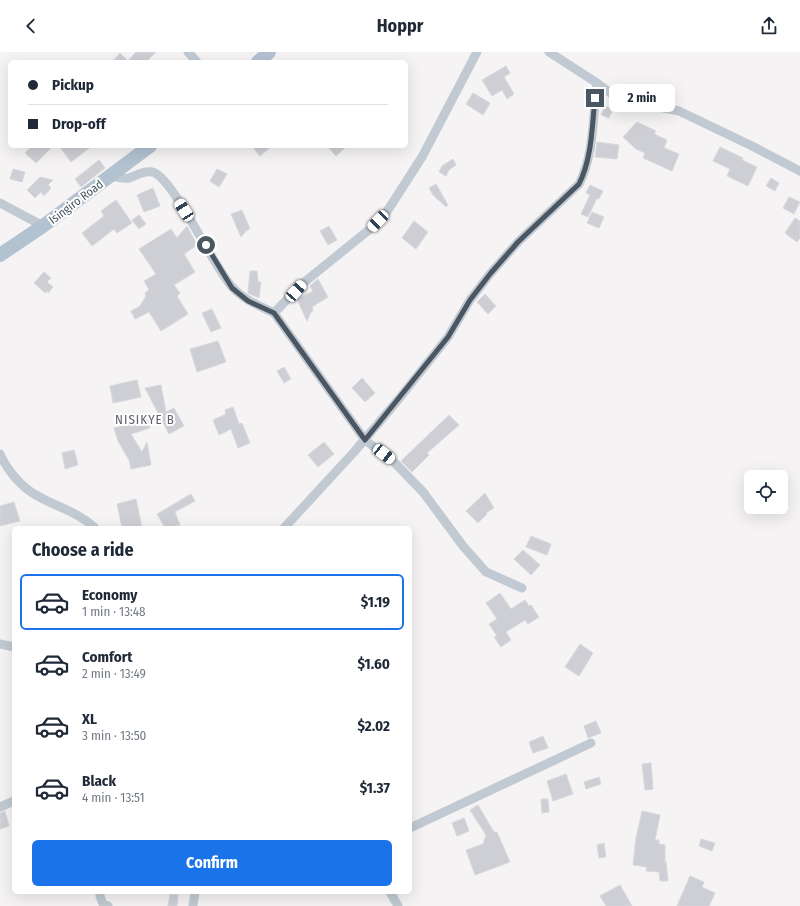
<!DOCTYPE html>
<html lang="en">
<head>
<meta charset="utf-8">
<style>
  :root { --surface:#fff; --page:#f2f2f3; --text:#1f2937; --muted:#747a83; --line:#e0e1e3; --accent:#1a73e8 }
  body { margin:0; font-family:"Fira Sans Condensed",sans-serif; background:var(--page); color:var(--text); height:100vh; display:flex; flex-direction:column; font-size:15px; white-space:nowrap }
  * { box-sizing:border-box; margin:0 }
  p { font-size:13px; color:var(--muted) }
  .icon { flex:none; width:22px; height:22px; fill:none; stroke:currentColor; stroke-width:2; stroke-linecap:round; stroke-linejoin:round }
  .map { position:relative; flex:1; overflow:hidden }
  .sheet { position:absolute; left:12px; top:474px; width:400px; height:368px; display:flex; flex-direction:column; background:var(--surface); border-radius:6px; box-shadow:0 4px 16px #0002 }
  .sheet>* { flex:none }
  .top-card { position:absolute; left:8px; top:8px; width:400px; height:88px; border-radius:6px; box-shadow:0 4px 16px #0002; display:grid; align-content:center; height:88px; padding:0 20px; background:var(--surface) }
  .buttons { position:absolute; left:744px; top:418px; display:grid; gap:8px }
  .buttons a { display:grid; place-items:center; width:44px; height:44px; border-radius:6px; background:var(--surface); box-shadow:0 4px 16px #0002; font-size:20px }
  .end { position:absolute; width:18px; height:18px; margin:-9px; border:5px solid #4a5661; background:#fff; box-shadow:0 0 0 2px #fff }
  .from { border-radius:50% }
  .bubble { position:absolute; height:28px; border-radius:6px; background:var(--surface); box-shadow:0 4px 16px #0002; font-size:13px; font-weight:700; line-height:28px; text-align:center }
  .car { position:absolute; width:12px; height:24px; margin:-12px -6px; border-radius:5px; box-shadow:0 0 3px 1px #0007; background:linear-gradient(#fff 24%,#345 0 40%,#fff 0 76%,#345 0 86%,#fff 0) }
  .top-card b { display:flex; align-items:center; gap:14px; height:38px; font-size:15px }
  .top-card b+b { border-top:1px solid var(--line) }
  .top-card i { width:10px; height:10px; background:var(--text) }
  ul { padding:0; list-style:none }
  li { display:flex; align-items:center; gap:12px; height:56px; margin:0 8px 6px; padding:0 12px; border:2px solid transparent; border-radius:6px }
  li div { flex:1 }
  li b { display:block; font-size:15px }
  li em { font-style:normal; font-weight:700 }
  li.current { border-color:var(--accent) }
  li>.icon { width:36px; height:36px; stroke-width:1.5 }
  h2 { padding:0 20px; font-size:18px; line-height:48px }
  .action { display:flex; gap:8px; margin-top:auto; padding:8px 20px }
  .action a { flex:1; height:46px; border-radius:6px; background:var(--accent); color:#fff; font-size:16px; font-weight:700; line-height:46px; text-align:center }
  header { display:flex; justify-content:space-between; align-items:center; height:52px; padding:0 20px; background:var(--surface); font-size:18px; font-weight:700 }
  .map>svg:first-child { display:block }
  .building { fill:#cdcfd5; stroke:#d7d9de }
  .lines { fill:none; stroke-linecap:round; stroke-linejoin:round }
  .street { stroke:#c1cad2; stroke-width:9 }
  .primary { stroke:#b3c2d1; stroke-width:14 }
  .route { stroke:#4a5661; stroke-width:5 }
  .labels { text-anchor:middle; dominant-baseline:central; stroke-width:4; stroke-linejoin:round; paint-order:stroke }
  .street-label { font-size:12px; fill:#4a5661; stroke:#fff }
  .neighbourhood-label { font-size:13px; letter-spacing:1px; fill:#5f6368; stroke:#fff }
</style>
</head>
<body>
<header><svg class="icon" aria-label="back" viewBox="0 0 24 24"><path d="M15 5l-7 7 7 7"/></svg>Hoppr<svg class="icon" aria-label="share" viewBox="0 0 24 24"><path d="M12 15V3M7 8l5-5 5 5M5 13v7h14v-7"/></svg></header>
<div class="map">
<svg width="800" height="854" viewBox="0 0 800 854">
  <rect width="100%" height="100%" fill="#f5f3f3"/>
  <path class="building" d="M136,0H156L146,10H112L120,1L128,9Z
    M506,14L510,21L504,25L514,42L507,47L502,38L492,44L482,28Z
    M473,41L490,51L483,63L466,52Z
    M605,54L613,57L609,66L601,63Z
    M637,70L656,79L654,82L667,88L664,96L679,102L672,119L643,106L645,101L636,97L623,85Z
    M597,90L619,93L617,107L595,105Z
    M32,94H53L36,111L25,101Z
    M59,94H92L71,110Z
    M257,94H272L260,104L254,97Z
    M327,94H347L336,104Z
    M720,95L743,106L742,108L757,115L748,134L727,124L730,117L713,109Z
    M453,107L456,113L449,118L446,124L439,120L442,114Z
    M99,108L105,116L81,135L75,127Z
    M13,117L25,120L22,130L10,127Z
    M217,117L227,122L219,135L210,129Z
    M40,125L53,128L48,133L51,136L44,144L41,140L35,146L27,138Z
    M771,126L779,131L775,139L766,134Z
    M436,132L448,153L446,155L433,143L429,136Z
    M590,133L603,139L599,147L597,146L588,165L581,162L590,143L586,141Z
    M153,136L160,154L144,160L137,143Z
    M789,145L800,150L794,162L783,156Z
    M116,148L132,171L117,181L114,177L92,194L82,181L104,164L101,159Z
    M242,158L250,177L246,179L241,185L231,162Z
    M592,160L604,165L599,176L587,171Z
    M139,163L146,172L139,177L132,168Z
    M795,166L800,169V186L797,190L785,181Z
    M414,169L428,180L416,197L402,186Z
    M187,174L197,193L184,202L195,220L174,233L180,241L177,244L188,262L161,279L149,260L135,267L131,259L140,254L146,244L145,241L149,238L144,229L156,222L139,197L171,177L177,186Z
    M329,174L337,188L328,193L320,179Z
    M250,219H257L258,230H261L259,246L248,241Z
    M44,220L51,226L47,230L53,235L48,241L47,239L45,241L34,231Z
    M318,227L328,245L312,255L313,259L311,260L307,269L297,247L313,239L310,234Z
    M485,242L496,254L488,262L477,250Z
    M212,257L221,276L211,280L202,261Z
    M218,289L226,310L197,320L190,297Z
    M284,315L291,327L284,331L277,319Z
    M362,326L375,341L365,350L352,336Z
    M137,328L141,345L113,351L110,334Z
    M161,333L166,360L174,356L184,374L169,382L145,336Z
    M233,355L239,372L242,371L250,391L238,396L231,377L219,383L213,368L226,362L225,358Z
    M449,363L459,373L427,401L429,403L412,420L401,409Z
    M148,367L150,376L131,382L142,400L147,390L151,413L131,417L129,408L118,389L114,376Z
    M324,390L334,402L318,415L308,403Z
    M74,398L78,413L65,417L62,401Z
    M485,441L494,456L486,461L487,462L478,471L466,459Z
    M191,442L195,449L175,460L180,473L165,476L157,462Z
    M136,447L142,476H122L117,452Z
    M14,450L20,469L0,474V454Z
    M531,484L551,492L547,503L526,495Z
    M523,498L540,513L531,523L514,507Z
    M500,541L511,557L525,548L529,554L531,553L539,565L528,572L525,568L506,580L511,588L501,595L494,585L497,584L489,572L497,567L486,551Z
    M580,592L593,601L579,624L565,615Z
    M596,669L601,681L588,686L584,674Z
    M543,684L548,696L533,701L529,690Z
    M651,711L653,737L645,738L642,712Z
    M566,722L573,742L553,749L547,729Z
    M599,725L601,732L586,737L584,730Z
    M541,747H548L549,760L542,761Z
    M478,753L494,780H497L510,810L475,823L466,798L483,792L486,783L470,758Z
    M5,759L9,774L0,777V761Z
    M642,759L660,763L655,788H659V792L665,793V810H666L668,829H660L659,820L646,819L647,815L633,813L636,786Z
    M464,766L469,779L457,784L452,771Z
    M701,787L715,791L712,799L699,794Z
    M604,791L606,805L599,806L597,793Z
    M690,824L704,830L702,835L715,841L709,854H677Z
    M620,833L632,854H606L600,844Z
    M170,842L178,843L177,854H168Z"/>
  <g class="lines">
    <path class="street" d="M188,0L197,10
      M549,0L597,31L613,43L623,48L679,59L752,94L800,119
      M111,124C116,125 123,127 129,126C136,124 143,118 152,120C173,124 214,217 233,236C244,248 260,254 274,261L302,232L370,177L386,161L422,105L477,0
      M0,151L43,174
      M274,261L365,388L394,410L423,440L463,494L486,520L522,536
      M0,402C6,416 18,431 31,440C52,454 76,458 95,476
      M284,476L354,400L398,348L448,285L470,248L490,222L518,190L579,132C594,104 593,63 597,31
      M0,592L14,595
      M0,755L14,749
      M410,776L591,691
      M100,840V844L103,852L108,854
      M390,840L398,854
      M193,854L195,840"/>
    <path class="primary" d="M258,10L269,0
      M0,203L43,174L150,94"/>
  </g>
  <g class="lines">
    <path class="route" d="M206,193L232,236L248,249L274,261L365,388L448,285L470,248L490,222L518,190L579,132C592,106 592,75 595,46"/>
  </g>
  <g class="labels">
    <g class="street-label">
      <text transform="translate(76 150) rotate(-37)">Isingiro Road</text>
    </g>
    <g class="neighbourhood-label">
      <text x="145" y="367">NISIKYE B</text>
    </g>
  </g>
</svg>
<div class="buttons">
<a><svg class="icon" aria-label="locate" viewBox="0 0 24 24"><circle cx="12" cy="12" r="6"/><path d="M12 2v4M12 18v4M2 12h4M18 12h4"/></svg></a>
</div>
<i class="end from" style="left:206px;top:193px"></i>
<i class="end" style="left:595px;top:46px"></i>
<div class="bubble" style="left:609px;top:32px;width:66px">2 min</div>
<i class="car" style="left:184px;top:158px;rotate:327deg"></i>
<i class="car" style="left:378px;top:169px;rotate:224deg"></i>
<i class="car" style="left:296px;top:239px;rotate:42deg"></i>
<i class="car" style="left:384px;top:402px;rotate:128deg"></i>
<div class="top-card">
<b><i class="from"></i>Pickup</b>
<b><i></i>Drop-off</b>
</div>
<section class="sheet">
<h2>Choose a ride</h2>
<ul>
<li class="current"><svg class="icon" aria-label="car" viewBox="0 0 24 24"><path d="M5 17H2v-5l4-1 3-4h7l3 4 3 1v5h-3M9 17h6M6 11h13"/><circle cx="7" cy="17" r="2"/><circle cx="17" cy="17" r="2"/></svg><div><b>Economy</b><p>1 min · 13:48</p></div><em>$1.19</em></li>
<li><svg class="icon" aria-label="car" viewBox="0 0 24 24"><path d="M5 17H2v-5l4-1 3-4h7l3 4 3 1v5h-3M9 17h6M6 11h13"/><circle cx="7" cy="17" r="2"/><circle cx="17" cy="17" r="2"/></svg><div><b>Comfort</b><p>2 min · 13:49</p></div><em>$1.60</em></li>
<li><svg class="icon" aria-label="car" viewBox="0 0 24 24"><path d="M5 17H2v-5l4-1 3-4h7l3 4 3 1v5h-3M9 17h6M6 11h13"/><circle cx="7" cy="17" r="2"/><circle cx="17" cy="17" r="2"/></svg><div><b>XL</b><p>3 min · 13:50</p></div><em>$2.02</em></li>
<li><svg class="icon" aria-label="car" viewBox="0 0 24 24"><path d="M5 17H2v-5l4-1 3-4h7l3 4 3 1v5h-3M9 17h6M6 11h13"/><circle cx="7" cy="17" r="2"/><circle cx="17" cy="17" r="2"/></svg><div><b>Black</b><p>4 min · 13:51</p></div><em>$1.37</em></li>
</ul>
<div class="action"><a>Confirm</a></div>
</section>
</div>
</body>
</html>
